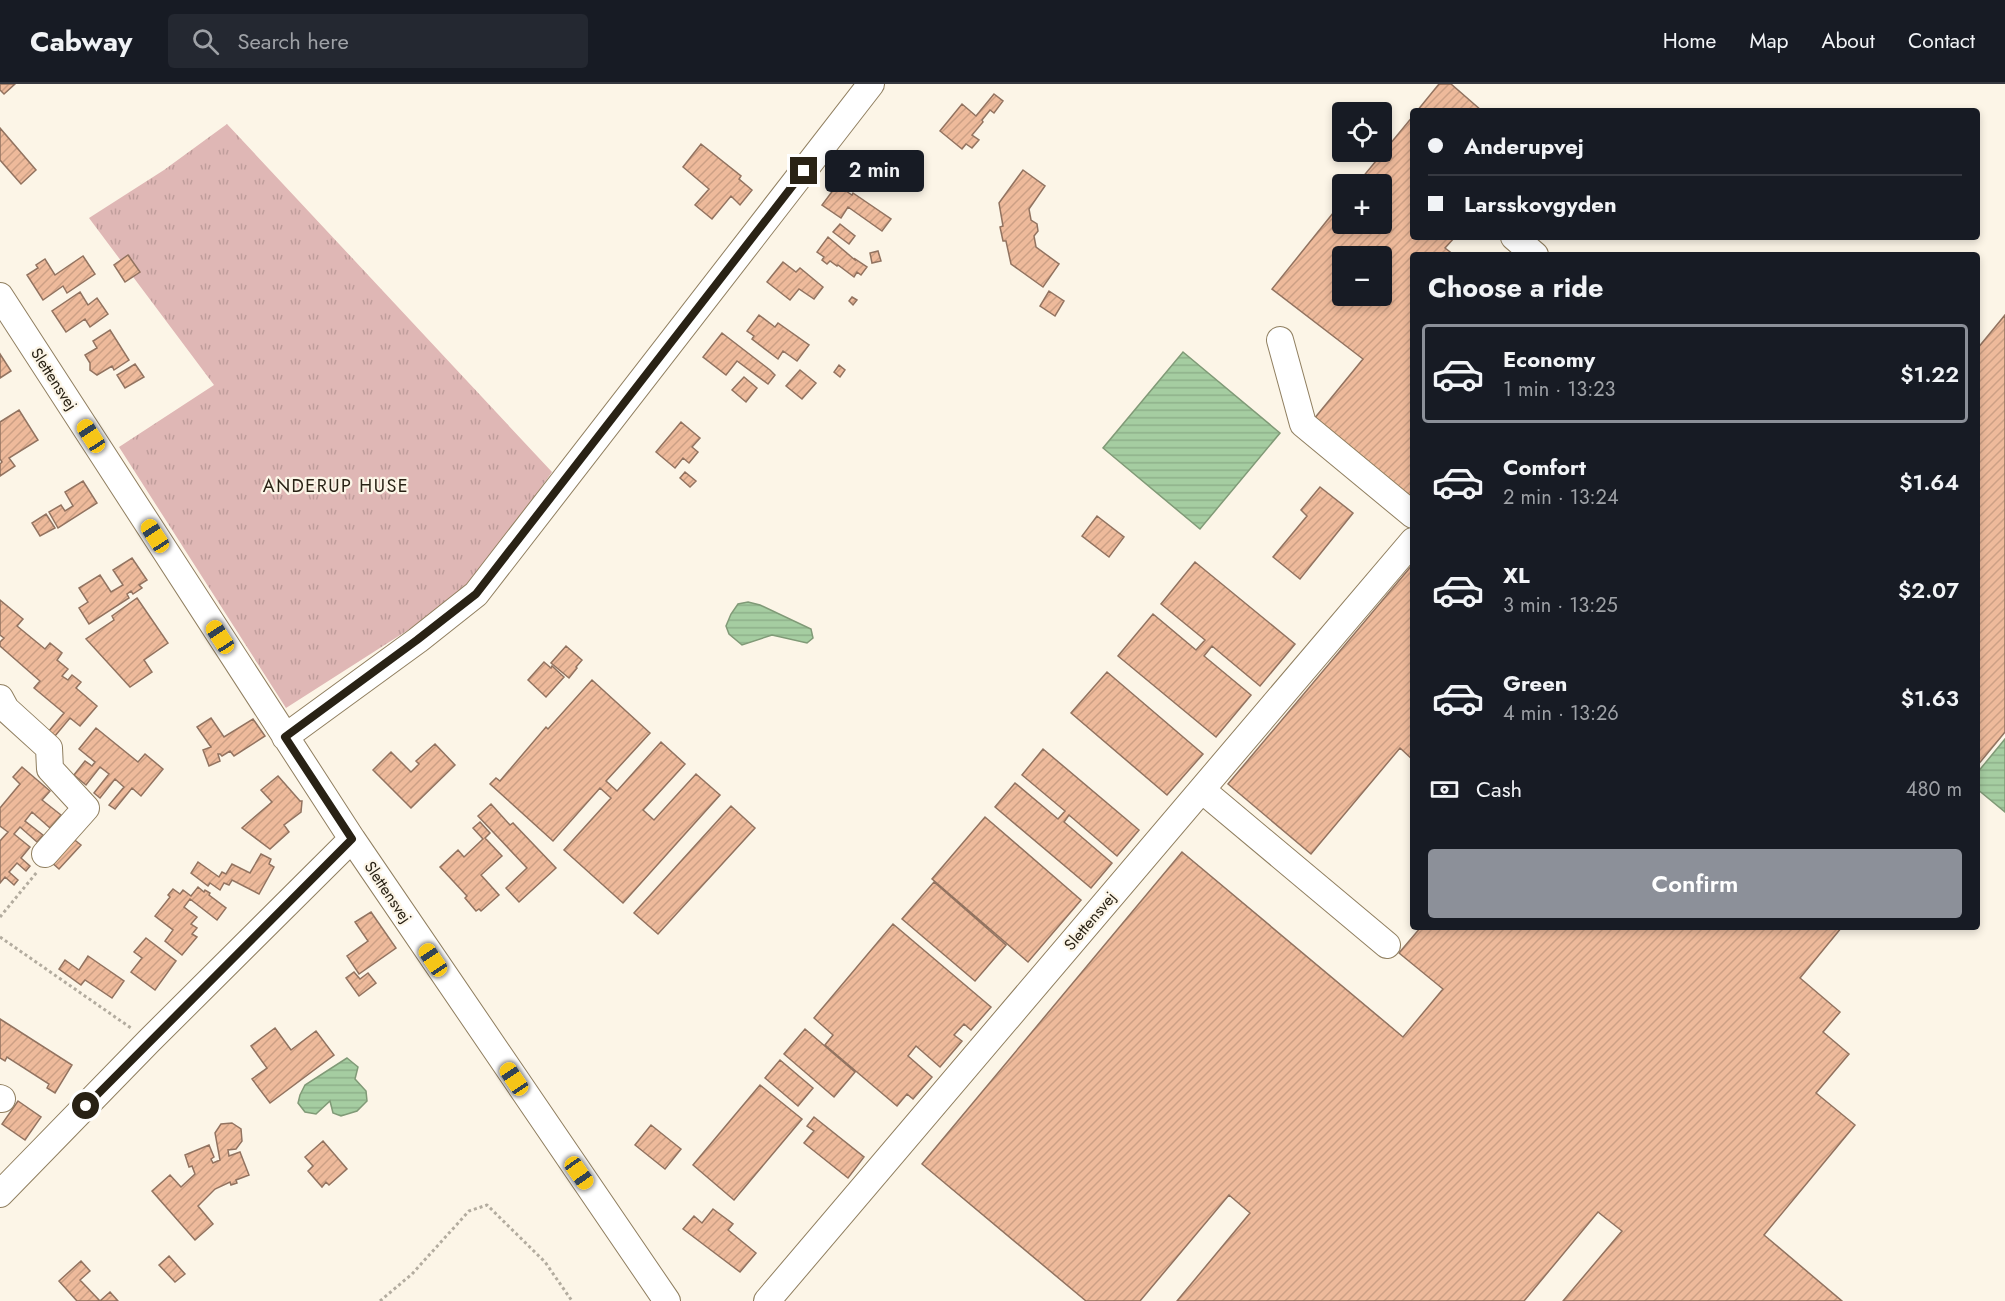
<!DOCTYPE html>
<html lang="en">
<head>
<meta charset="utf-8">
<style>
  :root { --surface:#171b24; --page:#242831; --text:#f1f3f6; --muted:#9ea1a6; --line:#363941; --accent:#8c9099 }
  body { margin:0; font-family:Jost,sans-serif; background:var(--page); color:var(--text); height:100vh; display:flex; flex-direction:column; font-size:22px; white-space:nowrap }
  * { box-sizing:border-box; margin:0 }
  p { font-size:20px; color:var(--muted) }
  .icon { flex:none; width:33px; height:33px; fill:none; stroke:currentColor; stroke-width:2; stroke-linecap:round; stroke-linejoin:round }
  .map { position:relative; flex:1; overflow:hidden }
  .sheet { position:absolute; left:1410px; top:168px; width:570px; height:678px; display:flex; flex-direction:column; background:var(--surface); border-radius:6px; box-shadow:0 3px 9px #0003 }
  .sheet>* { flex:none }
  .top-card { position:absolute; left:1410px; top:24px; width:570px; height:132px; border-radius:6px; box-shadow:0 3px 9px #0003; display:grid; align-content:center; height:132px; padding:0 18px; background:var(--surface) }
  .fabs { position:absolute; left:1332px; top:18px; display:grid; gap:12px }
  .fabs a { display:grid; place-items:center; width:60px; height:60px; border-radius:6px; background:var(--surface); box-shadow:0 3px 9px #0003; font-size:30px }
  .end { position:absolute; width:27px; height:27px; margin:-14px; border:8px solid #292215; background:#fff; box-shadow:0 0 0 3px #fff }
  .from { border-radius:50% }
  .bubble { position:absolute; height:42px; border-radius:6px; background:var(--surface); box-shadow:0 3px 9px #0003; font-size:20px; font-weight:600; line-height:42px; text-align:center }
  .car { position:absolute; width:18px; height:36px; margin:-18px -9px; border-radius:8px; box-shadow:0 0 4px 2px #0007; background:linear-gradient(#f5c518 24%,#345 0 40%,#f5c518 0 76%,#345 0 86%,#f5c518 0) }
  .top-card b { display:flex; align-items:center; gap:21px; height:57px; font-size:22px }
  .top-card b+b { border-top:2px solid var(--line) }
  .top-card i { width:15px; height:15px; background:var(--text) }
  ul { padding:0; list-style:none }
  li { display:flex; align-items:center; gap:18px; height:99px; margin:0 12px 9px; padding:0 6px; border:3px solid transparent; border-radius:6px }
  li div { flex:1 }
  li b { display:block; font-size:22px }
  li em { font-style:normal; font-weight:600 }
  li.selected { border-color:var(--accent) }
  li>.icon { width:54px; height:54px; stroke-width:1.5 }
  h2 { padding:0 18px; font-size:27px; line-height:72px }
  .pay { display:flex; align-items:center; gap:15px; height:66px; padding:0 18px; font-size:22px }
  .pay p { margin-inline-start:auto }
  .action { display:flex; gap:12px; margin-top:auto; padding:12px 18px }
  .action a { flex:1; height:69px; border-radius:6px; background:var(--accent); color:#fff; font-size:24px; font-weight:600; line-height:69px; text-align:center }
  header { display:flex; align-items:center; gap:36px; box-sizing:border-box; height:84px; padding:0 30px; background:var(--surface); border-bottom:2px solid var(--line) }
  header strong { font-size:28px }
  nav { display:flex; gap:33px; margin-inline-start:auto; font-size:21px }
  .search { width:420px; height:54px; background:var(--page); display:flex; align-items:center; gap:15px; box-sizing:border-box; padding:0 21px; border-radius:6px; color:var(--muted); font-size:22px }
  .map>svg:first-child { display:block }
  .grass { fill:url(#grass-tufts) }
  .water { fill:url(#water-rules); stroke:#809a77; stroke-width:1.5 }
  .building { fill:url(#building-hatch); stroke:#927360; stroke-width:1.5; fill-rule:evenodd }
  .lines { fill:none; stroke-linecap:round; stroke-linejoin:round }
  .minor-casing { stroke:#907f60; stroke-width:28 }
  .path { stroke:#b3ac9f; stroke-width:3; stroke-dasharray:3 3; stroke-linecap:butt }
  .minor { stroke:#fff; stroke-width:26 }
  .route { stroke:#292215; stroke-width:8 }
  .labels { text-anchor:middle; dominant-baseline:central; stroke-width:4.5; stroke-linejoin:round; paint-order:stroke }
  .street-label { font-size:16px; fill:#292215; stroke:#fcf5e7 }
  .neighbourhood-label { font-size:18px; letter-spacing:1.5px; fill:#292215; stroke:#fcf5e7 }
</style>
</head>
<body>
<header>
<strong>Cabway</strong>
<div class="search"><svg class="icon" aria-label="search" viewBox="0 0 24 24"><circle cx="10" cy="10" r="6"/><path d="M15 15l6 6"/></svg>Search here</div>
<nav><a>Home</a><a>Map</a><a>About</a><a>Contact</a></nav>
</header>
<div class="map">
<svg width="2005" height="1217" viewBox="0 0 2005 1217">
  <defs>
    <pattern id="grass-tufts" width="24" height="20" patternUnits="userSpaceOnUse" patternTransform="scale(1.5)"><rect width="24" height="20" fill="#dfb7b5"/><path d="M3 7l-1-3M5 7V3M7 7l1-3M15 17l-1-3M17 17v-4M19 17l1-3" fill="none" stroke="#bf9d9b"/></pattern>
    <pattern id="water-rules" width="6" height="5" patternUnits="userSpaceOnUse" patternTransform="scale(1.5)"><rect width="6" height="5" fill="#a5cda1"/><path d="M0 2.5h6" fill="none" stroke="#8eb08a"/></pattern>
    <pattern id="building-hatch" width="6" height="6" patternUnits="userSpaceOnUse" patternTransform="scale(1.5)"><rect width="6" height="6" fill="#eeba9b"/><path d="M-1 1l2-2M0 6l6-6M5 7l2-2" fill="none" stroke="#cca085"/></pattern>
  </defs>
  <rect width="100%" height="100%" fill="#fcf5e7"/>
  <path class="grass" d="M227,40L552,388L466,509L286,624L119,363L214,301L89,134L164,86Z"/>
  <path class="water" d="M1183,268L1280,349L1200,445L1103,364Z
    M748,518L760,521L811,545L813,554L807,559L772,551L742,561L729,550L726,542L731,530L738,520Z
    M2005,655V728L1977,705V689Z
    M347,974L358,983L355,995L366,1007L367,1017L357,1027L341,1032L333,1029L330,1017L316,1030L305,1028L298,1019L300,1011L305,1001Z"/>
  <path class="building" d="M0,0H15L4,10L0,6Z
    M1439,0H1451L1482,27H1417Z
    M994,10L1003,17L994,29L990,26L982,36L983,38L972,51L979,56L972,64L966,60L962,65L940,47L962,20L976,32Z
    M1413,32V153H1455L1445,164L1454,171H1413V416L1314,335L1363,275L1272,205L1342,118V140H1382V100H1357ZM1342,172H1382V212H1342Z
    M0,44L36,86L21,100L0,76Z
    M701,60L741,92L739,95L752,106L740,121L731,112L712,135L695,121L709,105L683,83Z
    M1023,86L1045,102L1029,125L1031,136L1037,140L1038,147L1034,152L1036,163L1059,180L1043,203L1011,180L1006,157H1003L1000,143L1003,142L999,119Z
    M837,101L852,111L853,109L891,135L882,147L848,123L841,134L822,121Z
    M840,140L855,152L849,160L833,148Z
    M828,153L855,176V175L867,183L861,191L857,188L854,193L838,181L837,182L830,177L827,180L822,176L824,173L817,168Z
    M878,167L881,177L872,179L870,169Z
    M128,171L140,188L125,198L114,181Z
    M83,172L95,190L67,209L63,202L43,216L27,191L38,184L36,181L45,175L55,191Z
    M783,178L796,188L800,184L823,203L814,215L799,205L790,216L767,198Z
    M1049,207L1064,217L1055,232L1040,222Z
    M80,208L88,221L97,214L108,230L90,243L85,235L66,248L52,227Z
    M852,213L857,216L853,221L849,217Z
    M759,231L775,243L778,239L809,261L797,277L783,267L778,275L752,255L754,252L747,247Z
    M2005,231V648L1977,682V265Z
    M110,246L129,276L114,286L112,282L97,291L90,286V279L85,271L97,264L93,257Z
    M722,249L770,286L775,291L768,300L737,277L726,291L703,273Z
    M0,270L11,287L0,294Z
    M135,280L144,293L125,304L117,291Z
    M839,281L845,286L840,293L834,288Z
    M800,286L816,299L802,315L786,302Z
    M744,293L757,304L746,318L732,306Z
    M19,326L38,356L9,374L15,382L0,392V380L2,378L0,375V338Z
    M681,338L700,354L692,363L698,368L689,379L683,374L675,384L656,368Z
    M685,388L696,397L690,403L680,394Z
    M83,397L97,419L58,444L49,428L61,421L65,427L73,422L65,408Z
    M1320,403L1353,429L1300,495L1273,473L1307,432L1301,426Z
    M46,430L55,444L40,452L32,439Z
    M1097,432L1124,453L1109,473L1082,452Z
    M132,474L147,496L139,501L142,504L133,510L131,507L127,510L129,514L89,540L79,524L88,518L79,504L100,491L111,508L123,501L113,486Z
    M1195,478L1295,560L1260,602L1212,562L1204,572L1251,611L1216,653L1118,572L1153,530L1196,566L1205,556L1161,520Z
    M1413,480V676L1400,664L1311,770L1228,700Z
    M137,514L168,559L144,576L152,588L130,603L86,555L114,536L112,532Z
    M0,516L23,535L17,542L45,565L50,559L62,569L57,576L68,585L62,592L68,596L72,591L81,598L76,604L97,622L80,642L70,634L55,652L49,647L64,629L34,604L40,597L0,562V558L4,554L0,551Z
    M566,562L582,576L576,583L577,584L569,594L551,579Z
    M544,578L551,584L552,582L564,593L546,613L528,596Z
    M1107,588L1203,670L1167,711L1071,629Z
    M592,596L650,649L606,697L617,707L661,658L685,680L643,726L654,736L696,690L720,711L623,819L564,766L611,714L600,704L553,757L490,700L496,694L500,697L546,643L548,645Z
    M211,634L224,653L253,635L265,652L234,672L230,667L222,672L220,670H218L220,677L209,682L203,666L211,663L197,643Z
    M96,644L138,678L145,670L163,685L141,712L132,704L115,725L109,721L124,703L115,695L100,714L94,709L109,690L100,683L86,701L74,691L85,677L92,682L95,678L79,665Z
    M435,660L455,681L411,724L373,686L391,668L411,688L419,680L416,677Z
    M1043,665L1139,746L1117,772L1069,731L1064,738L1112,779L1091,804L995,723L1015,699L1058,735L1065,727L1022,691Z
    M22,683L50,707L42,716L61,731L50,744L32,728L25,737L43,751L37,758L20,743L14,750L30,763L21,774L30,782L26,787L17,779L9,788L18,796L14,801L5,793L0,799V757L8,748L0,742V724L20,700L13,693Z
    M278,692L300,717H302L301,728L284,741L289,748L270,765L242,744L272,718L261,706Z
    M491,720L510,741L513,739L556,784L519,818L506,804L527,784L478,732Z
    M731,722L755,744L658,850L634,829Z
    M985,733L1081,816L1028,878L932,795Z
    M480,738L490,749L485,754L502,772L481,791L499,811L481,827L479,825L476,827L465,814L467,812L440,783L458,766L464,773L483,755L473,744Z
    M71,753L81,761L59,785L50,777Z
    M1182,768L1403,953L1443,905L1399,869L1421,843H1842L1800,894L1840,928L1823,948L1849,970L1816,1009L1855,1041L1764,1151L1842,1217H1563L1622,1147L1598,1128L1524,1217H1177L1250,1129L1229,1111L1140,1217H1086L922,1080Z
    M261,770L271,775L269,780L274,783L259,810L232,796L229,801L224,799L220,806L210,799L208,802L191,789L198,778L219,793L222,788L226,790L232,780L250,789Z
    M934,798L1006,861L975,897L902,835Z
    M198,803L204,808L205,806L210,809L209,811L226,824L217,836L190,815L184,823L197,833L191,840L197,844L192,850L197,853L182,871L165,857L173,846L155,832L170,813L168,811L173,805L180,810L183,806L191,812Z
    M371,828L396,864L359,890L347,872L368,857L355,838Z
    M893,840L991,923L971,946L964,940L954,951L962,957L940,983L916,962L908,972L932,993L913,1015L907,1010L897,1022L825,961L833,951L814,934Z
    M146,854L176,877L155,906L131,888L142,874L134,868Z
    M88,872L124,897L112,914L85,896L81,901L59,885L65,876L79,886Z
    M354,888L360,895L368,889L376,899L359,912L346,894Z
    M0,935L72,981L55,1009L47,1004L49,1000L7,973L5,977L0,974Z
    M275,944L291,966L316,947L334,971L270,1019L252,995L267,984L251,962Z
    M805,945L855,988L834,1013L784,970Z
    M780,976L813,1004L798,1022L765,994Z
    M760,1001L802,1035L734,1116L693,1081Z
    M18,1017L41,1033L25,1056L2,1040Z
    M814,1033L864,1073L848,1094L804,1059L814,1047L807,1042Z
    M232,1039L241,1045L242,1057L236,1065L228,1066L229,1072L240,1068L249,1091L236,1096L237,1099L231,1101L230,1098L215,1105L198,1122L213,1140L195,1156L152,1107L170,1091L181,1103L195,1090L192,1082L189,1083L185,1071L209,1061L214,1073L211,1075L213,1079L220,1076L215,1049L221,1040Z
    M651,1041L681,1065L665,1085L635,1061Z
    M323,1057L347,1085L329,1101L326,1098L322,1103L308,1087L313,1082L305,1073Z
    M713,1125L733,1140L728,1146L756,1169L740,1188L683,1145L694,1132L702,1139Z
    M169,1172L185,1190L175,1198L159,1181Z
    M81,1177L90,1187L80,1196L100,1217H77L59,1197Z
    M110,1208L118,1217H100Z"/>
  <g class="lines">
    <defs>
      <path id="minor" d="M1514,153L1535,171
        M0,212L352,755L667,1217
        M1280,256L1303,340L1413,431
        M0,614L6,625L49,664L50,685L86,724L45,770
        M285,653L418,556L476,510L871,0
        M1202,706L1387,861
        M0,1014L2,1015
        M0,1110L149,957L352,755
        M767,1217L1413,457"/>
    </defs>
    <use href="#minor" class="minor-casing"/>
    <path class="path" d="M0,833L37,788
      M0,853L131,944
      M380,1217L412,1190L469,1127L487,1121L545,1178L572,1217"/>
    <use href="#minor" class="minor"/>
  </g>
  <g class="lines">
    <path class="route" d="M86,1022L352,755L285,653L417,556L476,510L804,87"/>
  </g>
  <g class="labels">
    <g class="street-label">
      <text transform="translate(54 295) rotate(57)">Slettensvej</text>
      <text transform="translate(388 808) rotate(56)">Slettensvej</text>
      <text transform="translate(1090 837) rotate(-50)">Slettensvej</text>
    </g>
    <g class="neighbourhood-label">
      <text x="336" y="402">ANDERUP HUSE</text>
    </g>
  </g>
</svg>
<div class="fabs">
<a><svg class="icon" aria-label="locate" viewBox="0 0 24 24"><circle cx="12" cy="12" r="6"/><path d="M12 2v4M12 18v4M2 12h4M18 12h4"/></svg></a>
<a>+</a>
<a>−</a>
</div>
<i class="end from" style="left:86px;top:1022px"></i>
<i class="end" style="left:804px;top:87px"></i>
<div class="bubble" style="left:825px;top:66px;width:99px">2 min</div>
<i class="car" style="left:91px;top:352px;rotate:327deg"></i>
<i class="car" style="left:155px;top:452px;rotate:327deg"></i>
<i class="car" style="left:220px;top:553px;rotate:327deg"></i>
<i class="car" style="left:433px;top:876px;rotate:326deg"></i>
<i class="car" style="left:514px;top:995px;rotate:326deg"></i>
<i class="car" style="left:579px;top:1089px;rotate:145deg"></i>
<div class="top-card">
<b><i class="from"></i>Anderupvej</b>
<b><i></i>Larsskovgyden</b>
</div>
<section class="sheet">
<h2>Choose a ride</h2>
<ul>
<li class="selected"><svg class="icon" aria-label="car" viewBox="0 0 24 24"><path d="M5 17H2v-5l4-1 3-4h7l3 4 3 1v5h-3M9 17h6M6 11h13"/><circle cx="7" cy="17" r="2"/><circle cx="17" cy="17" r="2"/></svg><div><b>Economy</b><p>1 min · 13:23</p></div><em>$1.22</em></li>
<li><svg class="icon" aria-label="car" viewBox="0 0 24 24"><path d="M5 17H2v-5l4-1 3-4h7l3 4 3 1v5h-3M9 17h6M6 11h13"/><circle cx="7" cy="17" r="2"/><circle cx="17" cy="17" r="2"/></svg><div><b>Comfort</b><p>2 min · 13:24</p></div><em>$1.64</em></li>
<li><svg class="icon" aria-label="car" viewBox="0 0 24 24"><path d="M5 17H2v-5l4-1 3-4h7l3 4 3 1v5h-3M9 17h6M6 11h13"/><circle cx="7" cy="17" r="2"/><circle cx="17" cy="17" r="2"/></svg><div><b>XL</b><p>3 min · 13:25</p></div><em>$2.07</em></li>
<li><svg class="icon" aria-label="car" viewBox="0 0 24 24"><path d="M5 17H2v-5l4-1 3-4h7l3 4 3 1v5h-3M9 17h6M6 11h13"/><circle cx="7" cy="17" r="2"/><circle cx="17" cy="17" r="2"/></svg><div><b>Green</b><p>4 min · 13:26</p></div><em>$1.63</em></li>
</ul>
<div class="pay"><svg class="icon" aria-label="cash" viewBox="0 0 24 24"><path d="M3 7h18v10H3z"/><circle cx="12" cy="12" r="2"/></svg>Cash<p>480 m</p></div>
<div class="action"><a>Confirm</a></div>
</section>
</div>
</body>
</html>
